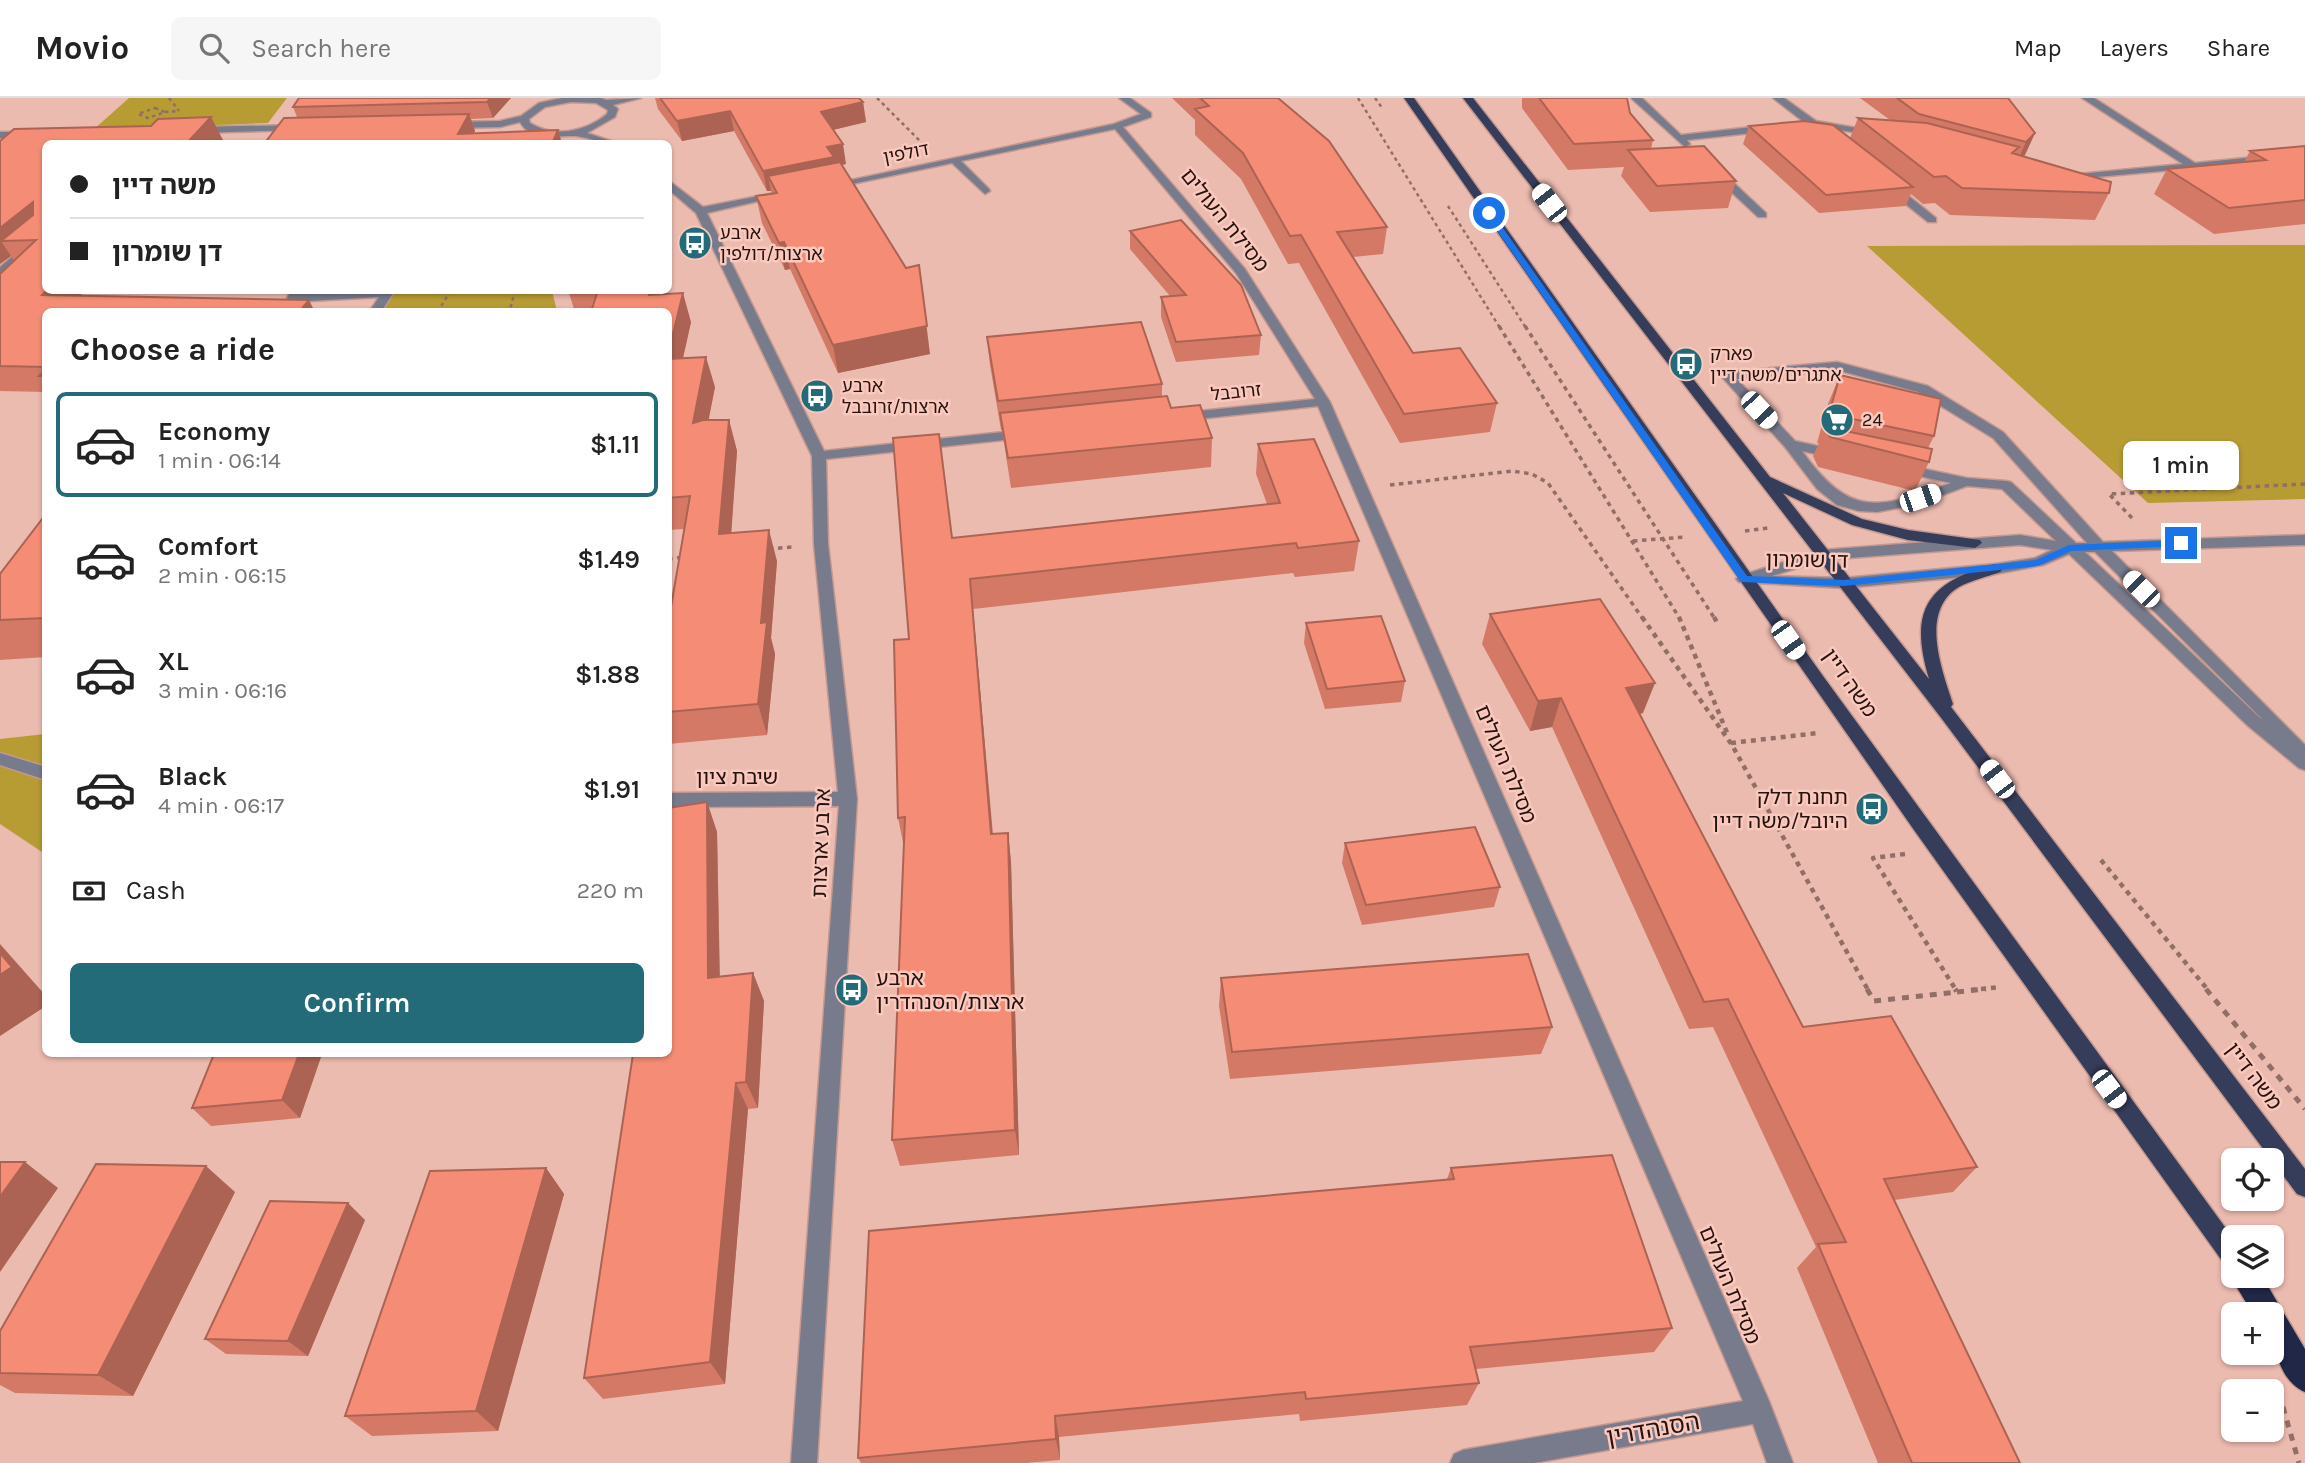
<!DOCTYPE html>
<html lang="en">
<head>
<meta charset="utf-8">
<style>
  :root { --surface:#fff; --page:#f6f6f6; --text:#222; --muted:#767676; --line:#e0e0e0; --accent:#246b79 }
  body { margin:0; font-family:Karla,"Noto Sans Hebrew",sans-serif; background:var(--page); color:var(--text); height:100vh; display:flex; flex-direction:column; font-size:26px; white-space:nowrap }
  * { box-sizing:border-box; margin:0 }
  p { font-size:23px; color:var(--muted) }
  .icon { flex:none; width:38px; height:38px; fill:none; stroke:currentColor; stroke-width:2; stroke-linecap:round; stroke-linejoin:round }
  .map { position:relative; flex:1; overflow:hidden }
  .sheet { position:absolute; left:42px; top:210px; width:630px; height:749px; display:flex; flex-direction:column; background:var(--surface); border-radius:10px; box-shadow:0 2px 5px #0004 }
  .sheet>* { flex:none }
  .guide { position:absolute; left:42px; top:42px; width:630px; height:154px; border-radius:10px; box-shadow:0 2px 5px #0004; display:grid; align-content:center; height:154px; padding:0 28px; background:var(--surface) }
  .controls { position:absolute; left:2221px; top:1050px; display:grid; gap:14px }
  .controls a { display:grid; place-items:center; width:63px; height:63px; border-radius:10px; background:var(--surface); box-shadow:0 2px 5px #0004; font-size:35px }
  .end { position:absolute; width:32px; height:32px; margin:-16px; border:9px solid #1a73e8; background:#fff; box-shadow:0 0 0 4px #fff }
  .from { border-radius:50% }
  .bubble { position:absolute; height:49px; border-radius:10px; background:var(--surface); box-shadow:0 2px 5px #0004; font-size:23px; font-weight:600; line-height:49px; text-align:center }
  .car { position:absolute; width:21px; height:42px; margin:-21px -10px; border-radius:9px; box-shadow:0 0 5px 2px #0007; background:linear-gradient(#fff 24%,#345 0 40%,#fff 0 76%,#345 0 86%,#fff 0) }
  .guide b { display:flex; align-items:center; gap:24px; height:66px; font-size:26px }
  .guide b+b { border-top:2px solid var(--line) }
  .guide i { width:18px; height:18px; background:var(--text) }
  ul { padding:0; list-style:none }
  li { display:flex; align-items:center; gap:21px; height:105px; margin:0 14px 10px; padding:0 14px; border:4px solid transparent; border-radius:10px }
  li div { flex:1 }
  li b { display:block; font-size:26px }
  li em { font-style:normal; font-weight:600 }
  li.current { border-color:var(--accent) }
  li>.icon { width:63px; height:63px; stroke-width:1.5 }
  h2 { padding:0 28px; font-size:32px; line-height:84px }
  .pay { display:flex; align-items:center; gap:18px; height:77px; padding:0 28px; font-size:26px }
  .pay p { margin-inline-start:auto }
  .primary-button { display:flex; gap:14px; margin-top:auto; padding:14px 28px }
  .primary-button a { flex:1; height:80px; border-radius:10px; background:var(--accent); color:#fff; font-size:28px; font-weight:600; line-height:80px; text-align:center }
  header { display:flex; align-items:center; gap:42px; box-sizing:border-box; height:98px; padding:0 35px; background:var(--surface); border-bottom:2px solid var(--line) }
  header strong { font-size:33px }
  nav { display:flex; gap:38px; margin-inline-start:auto; font-size:24px }
  .search { width:490px; height:63px; background:var(--page); display:flex; align-items:center; gap:18px; box-sizing:border-box; padding:0 24px; border-radius:10px; color:var(--muted); font-size:26px }
  .map>svg:first-child { display:block }
  .green { fill:#b79b33 }
  .lines { fill:none; stroke-linecap:round; stroke-linejoin:round }
  .minor-casing { stroke:#c49990; stroke-width:3 }
  .major-casing { stroke:#c49990; stroke-width:3 }
  .highway-casing { stroke:#c49990; stroke-width:3 }
  .path-far3 { stroke:#916f67; stroke-width:2.5; stroke-dasharray:3.5 3.5; stroke-linecap:butt }
  .path-far2 { stroke:#916f67; stroke-width:3.5; stroke-dasharray:4.5 4.5; stroke-linecap:butt }
  .path-far1 { stroke:#916f67; stroke-width:4.5; stroke-dasharray:5 5; stroke-linecap:butt }
  .path { stroke:#916f67; stroke-width:5; stroke-dasharray:7 7; stroke-linecap:butt }
  .minor { fill:#777b8c; fill-rule:evenodd }
  .major { fill:#363d5a; fill-rule:evenodd }
  .highway { fill:#202747; fill-rule:evenodd }
  .wall { fill:#d37965 }
  .shaded-wall { fill:#ac6353 }
  .building { fill:#f58d76; stroke:#ac6353; stroke-width:2 }
  .route { fill:#1a73e8 }
  .labels { text-anchor:middle; dominant-baseline:central; stroke-width:5; stroke-linejoin:round; paint-order:stroke }
  .far-street-label { font-size:18px; fill:#23120e; stroke:#fac8bc }
  .far-poi-label { font-size:18px; fill:#23120e; stroke:#fac8bc; text-anchor:start }
  .street-label { font-size:21px; fill:#23120e; stroke:#fac8bc }
  .poi-label { font-size:21px; fill:#23120e; stroke:#fac8bc; text-anchor:end }
  .near-street-label { font-size:24px; fill:#23120e; stroke:#fac8bc }
</style>
</head>
<body>
<header>
<strong>Movio</strong>
<div class="search"><svg class="icon" aria-label="search" viewBox="0 0 24 24"><circle cx="10" cy="10" r="6"/><path d="M15 15l6 6"/></svg>Search here</div>
<nav><a>Map</a><a>Layers</a><a>Share</a></nav>
</header>
<div class="map">
<svg width="2305" height="1365" viewBox="0 0 2305 1365">
  <rect width="100%" height="100%" fill="#ecbbb0"/>
  <path class="green" d="M129,0H287L268,25L93,32Z
    M2305,147V401L2148,405L1867,148Z
    M382,192L552,193L557,213L371,214Z
    M45,636V756L0,726V641Z"/>
  <g class="lines">
    <defs>
      <path id="minor" d="M562,0H601L606,2L641,0L613,7L618,11L615,19L587,35L620,46C604,46 591,40 576,38C557,37 531,44 520,24L500,29L452,30L447,27L452,24L500,23L521,18L539,5ZM571,4L596,5L608,12L607,16C586,34 554,40 530,25L529,21L545,9Z
        M1119,0H1130L1151,15V19L1123,29L1245,171L1330,304L1769,1303L1793,1365H1767L1753,1326L1534,1365H1450L1454,1356L1463,1352L1743,1303L1318,308L1180,323L1173,319L1180,315L1315,301L1236,175L1115,31L961,63L989,91L990,93L985,96L952,65L828,91L823,88L1114,26L1141,16Z
        M1631,0H1642L1681,37L1770,27L1775,30L1770,33L1687,42L1690,46L1685,49Z
        M1773,0H1784L1816,23L1880,34L1875,37L1809,28Z
        M2082,0H2094L2195,65L2305,54V60L2064,82L2063,80L2068,77L2183,66Z
        M302,27L303,29L298,32L196,35L191,32L196,29Z
        M0,34H28L33,37L28,40H0Z
        M1712,72H1720L1766,115V119H1758L1712,76Z
        M668,82L703,109L780,94L785,97L707,115L824,353L1023,332L1030,336L1023,340L826,361L828,446L857,701L817,1365H791L839,708L668,709V695L838,694L814,446L812,358L696,115L668,91Z
        M1887,87H1895L1936,120V124H1928L1887,91Z
        M46,130V139L0,178V169Z
        M291,192H303L301,196L395,192L381,214H369L379,199L293,204L287,200Z
        M1837,264L1928,288L2003,334L2103,444L2305,437V447L2112,453L2305,647V672L2299,670L2247,627L2069,456L2043,467L1995,476L1844,490L1739,484L1736,481L1739,478L1822,452L2020,437L2056,443L2002,391L1967,388L1919,406L1877,414L1859,413L1837,407L1817,391L1785,349L1721,278L1727,274ZM1837,272L1918,294L1993,340L2087,445H2076L2011,384L2006,383L1967,380L1901,366L1896,367V373L1951,385C1878,411 1851,421 1802,353L1840,361L1845,360V354L1795,343L1737,281ZM2020,447L2052,452L2035,460L1995,466L1844,480L1772,478L1823,462ZM2085,454H2095L2263,622L2259,619Z
        M0,655L46,669V682L0,667Z"/>
      <path id="major" d="M1404,0H1414L1823,578L2233,1140V1170L2225,1167L1914,732Z
        M1463,0H1473L1770,379L1862,421L1908,432L1980,442L1982,445L1975,450L1908,442L1852,427L1783,395L1929,581C1908,511 1928,484 1995,466L2000,468L2003,471L2000,474C1987,479 1972,482 1959,489C1919,513 1942,572 1953,606L1951,609L2305,1071V1099L2297,1096L1942,621Z"/>
      <path id="highway" d="M2233,1176L2262,1178L2305,1251V1294C2277,1282 2272,1243 2272,1216H2253L2236,1188Z"/>
    </defs>
    <use href="#minor" class="minor-casing"/>
    <use href="#major" class="major-casing"/>
    <use href="#highway" class="highway-casing"/>
    <path class="path-far3" d="M169,0L179,13
      M877,0L922,45
      M1358,0L1500,230
      M1375,0L1383,11
      M155,10L165,14L148,20L138,16Z
      M165,14L178,13
      M1448,108L1526,230
      M442,214L440,210L451,192
      M505,214L511,208L515,192"/>
    <path class="path-far2" d="M1499,228L1680,521
      M1525,228L1715,521
      M1390,387L1512,373L1532,376L1548,385L1643,521
      M2132,420L2109,396L2305,386
      M1745,433L1768,430
      M1633,443L1685,439
      M769,451L792,449
      M668,461L684,459"/>
    <path class="path-far1" d="M1642,519L1732,647L1868,892
      M1679,519L1728,637
      M1714,519L1718,526
      M1731,645L1818,635
      M1905,756L1873,760L1956,892
      M2101,762L2208,892
      M1971,892L2000,889"/>
    <path class="path" d="M1867,891L1874,903L1957,894L1955,891
      M2206,891L2305,1011
      M1957,894L1986,891
      M2283,1309L2299,1365"/>
    <use href="#minor" class="minor"/>
    <use href="#major" class="major"/>
    <use href="#highway" class="highway"/>
  </g>
  <path class="wall" d="M299,0H511L493,20L471,21L475,33L473,36L558,32L562,46H264L297,19L293,9Z
    M655,0H859L863,4L866,24L833,32L846,66L842,67L930,256L838,275L790,171L785,172L762,125L756,98L771,96V93H767L734,33L682,43L658,11Z
    M1172,0H1278L1387,129L1383,156L1353,159L1413,255L1497,305L1490,334L1400,345L1299,165L1288,166L1241,81L1195,37V22Z
    M1522,0H1627L1630,15L1653,42L1651,51L1736,83L1728,110L1650,114L1621,78L1624,69L1568,72L1522,10Z
    M1860,0H2008L2035,35L2024,58L2109,95L2095,122L1950,117L1935,105L1923,106L1911,96L1906,108L1819,115L1743,46L1749,28L1850,40L1858,20L1890,22Z
    M151,28L223,42L46,46L85,192L80,198L46,214V294L0,293V176L14,163L11,158L0,166V43Z
    M2305,48V126L2214,136L2154,96L2167,71L2244,64L2250,53Z
    M1130,133L1261,237L1259,257L1176,264L1161,219V199L1170,198L1130,151Z
    M568,192H666V196L691,224L683,260L715,289L708,322H729L737,353L731,435L777,463L771,540L775,556L767,637L668,646V526L684,431L668,432V214H575Z
    M987,239L1162,286V298L1171,310L1212,340L1211,369L1011,390L1002,332H1001L990,267Z
    M1840,277L1934,338L1928,350L1929,364L1915,393L1818,369L1813,358L1819,345H1817L1828,306Z
    M1258,346L1359,443L1354,473L1295,479L1293,475L973,511L993,736L1008,735L1011,764L1019,1057L900,1068L892,1042L904,749L898,720L909,541L952,440L1267,406L1256,376Z
    M46,416V559L0,562V476Z
    M1490,516L1643,615L1640,616L1803,929L1977,1069L1953,1094L1894,1102L2020,1365H1878L1797,1170L1816,1149L1713,929L1689,931L1552,629L1530,633L1482,546Z
    M1306,525L1405,583L1401,604L1325,611L1304,545Z
    M707,704L717,734L720,878L753,875L764,903L758,1010L748,1011L725,1286L603,1301L584,1280Z
    M1345,745L1500,789L1494,809L1362,827L1342,765Z
    M1221,880L1552,929L1541,956L1230,981L1219,908Z
    M214,956H322L300,1020L211,1028L192,1010Z
    M546,1070L564,1096L498,1333L372,1338L345,1318Z
    M1451,1070L1672,1230L1654,1254L1476,1271L1479,1285L1467,1307L1300,1323L1299,1316L1059,1339L1060,1362L1026,1365H861L858,1360L1447,1081Z
    M235,1094L133,1298L15,1295L0,1287V1233Z
    M365,1122L308,1258L226,1256L205,1241Z"/>
  <path class="shaded-wall" d="M491,0H511L493,20L487,4Z
    M863,4L866,24L824,34L821,14Z
    M730,13L734,33L682,43L677,23Z
    M469,16L475,33L468,46L458,36Z
    M211,19L223,42L219,46H186Z
    M558,32L562,46H552Z
    M2035,35L2025,57L2016,66L2026,44Z
    M843,46L846,66L768,78L771,93H767L763,73L827,49Z
    M33,104L46,124L1,143L11,158L0,166V130Z
    M784,144L790,171L785,172L779,145Z
    M668,155L672,169L668,184Z
    M919,167L930,256L838,275L833,247Z
    M47,192H85L66,214L42,197Z
    M650,192H666L661,214L649,197Z
    M683,195L691,224L676,291L668,265V256Z
    M309,202L315,214H299Z
    M706,259L715,289L702,356L693,325Z
    M729,322L737,353L729,467L719,436Z
    M769,432L777,463L771,540L775,556L767,637L758,606L761,525Z
    M970,481L973,511L995,765L991,736Z
    M1655,585L1643,615L1615,620L1626,590Z
    M1561,600L1552,629L1530,633L1538,603Z
    M707,704L717,734L720,907L708,880Z
    M1008,735L1011,764L1019,1057L1015,1032Z
    M0,846L46,898V908L0,938Z
    M753,875L764,903L758,1010L746,984Z
    M299,956H322L300,1020L282,1002Z
    M736,985L748,1011L725,1286L710,1264Z
    M25,1064L58,1090L0,1174V1099Z
    M206,1068L235,1094L133,1298L98,1277Z
    M546,1070L564,1096L498,1333L476,1313Z
    M348,1105L365,1122L308,1258L288,1243Z
    M1055,1318L1059,1339L1060,1362L1056,1341Z"/>
  <path class="building" d="M299,0H491L487,4L293,9Z
    M660,0H859L863,4L821,14L843,46L827,49L834,59L763,73L730,13L677,23Z
    M1200,0H1278L1329,43L1387,129L1337,134L1413,255L1460,250L1497,305L1404,316L1301,137L1290,138L1243,55L1195,11L1209,8Z
    M1539,0H1627L1630,15L1653,42L1574,46Z
    M1897,0H2008L2035,35L2026,44L1919,16Z
    M469,16L458,36L558,32L552,46H264L284,20Z
    M211,19L186,46H46V192H47L42,197L309,202L299,214H46V269L0,268V176L36,142L1,143L33,117V104L0,130V43L14,31L151,28L158,21Z
    M1858,20L1927,25L2019,49L2012,55L2111,84L2109,95L1962,90L1946,78L1934,79Z
    M1804,23L1833,27L1913,89L1826,97L1749,28Z
    M1704,48L1736,83L1657,88L1628,52Z
    M2305,48V102L2229,110L2167,71L2266,62L2250,53Z
    M840,64L906,170L919,167L927,228L833,247L784,144L779,145L756,98L777,95L768,78Z
    M1181,122L1241,187L1261,237L1176,244L1161,199L1186,197L1130,133Z
    M598,192H650L649,197L683,195L668,256V214H591Z
    M1141,224L1162,286L998,303L987,239Z
    M706,259L693,325L703,322H729L719,436L769,432L761,525L767,524L758,606L668,614V526L690,398L668,400V261Z
    M46,272V278H39Z
    M1840,277L1941,301L1934,338L1829,316Z
    M1167,298L1171,310L1200,307L1212,340L1008,360L1000,315Z
    M1826,329L1932,351L1929,364L1830,339Z
    M939,336L952,440L1280,405L1258,346L1314,341L1359,443L1298,450L1296,445L970,481L991,736L1008,735L1015,1032L892,1042L905,719L898,720L894,542L909,541L893,340Z
    M46,416V520L0,522V476Z
    M1600,501L1655,585L1626,590L1803,929L1891,918L1977,1069L1884,1081L2020,1365H1912L1818,1146L1846,1144L1728,901L1704,904L1561,600L1538,603L1490,516Z
    M1381,518L1405,583L1327,591L1306,525Z
    M707,704L708,880L753,875L746,984L736,985L710,1264L584,1280L633,956H668V710Z
    M1475,729L1500,789L1366,807L1345,745Z
    M0,855L12,869L0,877Z
    M1528,856L1552,929L1232,954L1221,880Z
    M214,956H299L282,1002L192,1010Z
    M1612,1057L1672,1230L1470,1249L1479,1285L1306,1301L1305,1294L1055,1318L1056,1341L858,1360L869,1133L1454,1081L1451,1070Z
    M0,1064H25L0,1099Z
    M96,1066L206,1068L98,1277L0,1275V1233Z
    M546,1070L476,1313L345,1318L430,1073Z
    M270,1103L348,1105L288,1243L205,1241Z"/>
  <path class="route" d="M1491,113L1747,478L1844,482L2036,462L2069,447L2181,442L2185,445L2181,448L2071,453L2038,468L1844,488L1741,484L1485,115Z"/>
  <defs>
    <symbol id="bus-disc" viewBox="-11 -11 22 22"><circle r="9.5" fill="#246b79" stroke="#fac8bc"/><path d="M-5-6H5V4H4V6H2V4H-2V6H-4V4H-5ZM-3.5-4V0h7V-4ZM-3.5 1.2v1.5H-2V1.2ZM2 1.2v1.5H3.5V1.2Z" fill="#fff"/></symbol>
    <symbol id="supermarket-disc" viewBox="-11 -11 22 22"><circle r="9.5" fill="#246b79" stroke="#fac8bc"/><path d="M-6-5.5h2.5l.6 2H6L4.5 2H-2.5L-4.4-4H-6ZM-1.5 3.2a1.3 1.3 0 1 0 .1 0ZM3 3.2a1.3 1.3 0 1 0 .1 0Z" fill="#fff"/></symbol>
  </defs>
  <g fill-rule="evenodd">
    <use href="#bus-disc" x="676" y="126" width="38" height="38"/>
    <use href="#bus-disc" x="1667" y="247" width="38" height="38"/>
    <use href="#bus-disc" x="798" y="279" width="38" height="38"/>
    <use href="#supermarket-disc" x="1818" y="303" width="38" height="38"/>
    <use href="#bus-disc" x="1853" y="692" width="38" height="38"/>
    <use href="#bus-disc" x="833" y="873" width="38" height="38"/>
  </g>
  <g class="labels">
    <g class="far-street-label">
      <text transform="translate(906 55) rotate(-11)">דולפין</text>
      <text transform="translate(1236 294) rotate(-6)">זרובבל</text>
    </g>
    <g class="far-poi-label">
      <text x="720" y="135">ארבע<tspan x="720" dy="21">ארצות/דולפין</tspan></text>
      <text x="1710" y="256">פארק<tspan x="1710" dy="21">אתגרים/משה דיין</tspan></text>
      <text x="842" y="288">ארבע<tspan x="842" dy="21">ארצות/זרובבל</tspan></text>
      <text x="1862" y="322">24</text>
    </g>
    <g class="street-label">
      <text transform="translate(1225 122) rotate(51)">מסילת העולים</text>
      <text transform="translate(1807 462) rotate(1)">דן שומרון</text>
      <text transform="translate(1850 585) rotate(55)">משה דיין</text>
      <text transform="translate(1506 666) rotate(67)">מסילת העולים</text>
      <text x="737" y="679">שיבת ציון</text>
      <text transform="translate(821 745) rotate(-88)">ארבע ארצות</text>
      <text transform="translate(2254 978) rotate(53)">משה דיין</text>
      <text transform="translate(1730 1187) rotate(67)">מסילת העולים</text>
    </g>
    <g class="poi-label">
      <text x="1848" y="699">תחנת דלק<tspan x="1848" dy="24">היובל/משה דיין</tspan></text>
      <text x="876" y="880" text-anchor="start">ארבע<tspan x="876" dy="24">ארצות/הסנהדרין</tspan></text>
    </g>
    <g class="near-street-label">
      <text transform="translate(1653 1331) rotate(-10)">הסנהדרין</text>
    </g>
  </g>
</svg>
<div class="controls">
<a><svg class="icon" aria-label="locate" viewBox="0 0 24 24"><circle cx="12" cy="12" r="6"/><path d="M12 2v4M12 18v4M2 12h4M18 12h4"/></svg></a>
<a><svg class="icon" aria-label="layers" viewBox="0 0 24 24"><path d="M12 4l9 5-9 5-9-5zM3 14l9 5 9-5"/></svg></a>
<a>+</a>
<a>−</a>
</div>
<i class="end from" style="left:1489px;top:115px"></i>
<i class="end" style="left:2181px;top:445px"></i>
<div class="bubble" style="left:2123px;top:343px;width:116px">1 min</div>
<i class="car" style="left:1549px;top:105px;rotate:322deg"></i>
<i class="car" style="left:1759px;top:312px;rotate:137deg"></i>
<i class="car" style="left:1920px;top:400px;rotate:71deg"></i>
<i class="car" style="left:2141px;top:491px;rotate:315deg"></i>
<i class="car" style="left:1788px;top:542px;rotate:145deg"></i>
<i class="car" style="left:1997px;top:681px;rotate:323deg"></i>
<i class="car" style="left:2109px;top:991px;rotate:143deg"></i>
<div class="guide">
<b><i class="from"></i>משה דיין</b>
<b><i></i>דן שומרון</b>
</div>
<section class="sheet">
<h2>Choose a ride</h2>
<ul>
<li class="current"><svg class="icon" aria-label="car" viewBox="0 0 24 24"><path d="M5 17H2v-5l4-1 3-4h7l3 4 3 1v5h-3M9 17h6M6 11h13"/><circle cx="7" cy="17" r="2"/><circle cx="17" cy="17" r="2"/></svg><div><b>Economy</b><p>1 min · 06:14</p></div><em>$1.11</em></li>
<li><svg class="icon" aria-label="car" viewBox="0 0 24 24"><path d="M5 17H2v-5l4-1 3-4h7l3 4 3 1v5h-3M9 17h6M6 11h13"/><circle cx="7" cy="17" r="2"/><circle cx="17" cy="17" r="2"/></svg><div><b>Comfort</b><p>2 min · 06:15</p></div><em>$1.49</em></li>
<li><svg class="icon" aria-label="car" viewBox="0 0 24 24"><path d="M5 17H2v-5l4-1 3-4h7l3 4 3 1v5h-3M9 17h6M6 11h13"/><circle cx="7" cy="17" r="2"/><circle cx="17" cy="17" r="2"/></svg><div><b>XL</b><p>3 min · 06:16</p></div><em>$1.88</em></li>
<li><svg class="icon" aria-label="car" viewBox="0 0 24 24"><path d="M5 17H2v-5l4-1 3-4h7l3 4 3 1v5h-3M9 17h6M6 11h13"/><circle cx="7" cy="17" r="2"/><circle cx="17" cy="17" r="2"/></svg><div><b>Black</b><p>4 min · 06:17</p></div><em>$1.91</em></li>
</ul>
<div class="pay"><svg class="icon" aria-label="cash" viewBox="0 0 24 24"><path d="M3 7h18v10H3z"/><circle cx="12" cy="12" r="2"/></svg>Cash<p>220 m</p></div>
<div class="primary-button"><a>Confirm</a></div>
</section>
</div>
</body>
</html>
